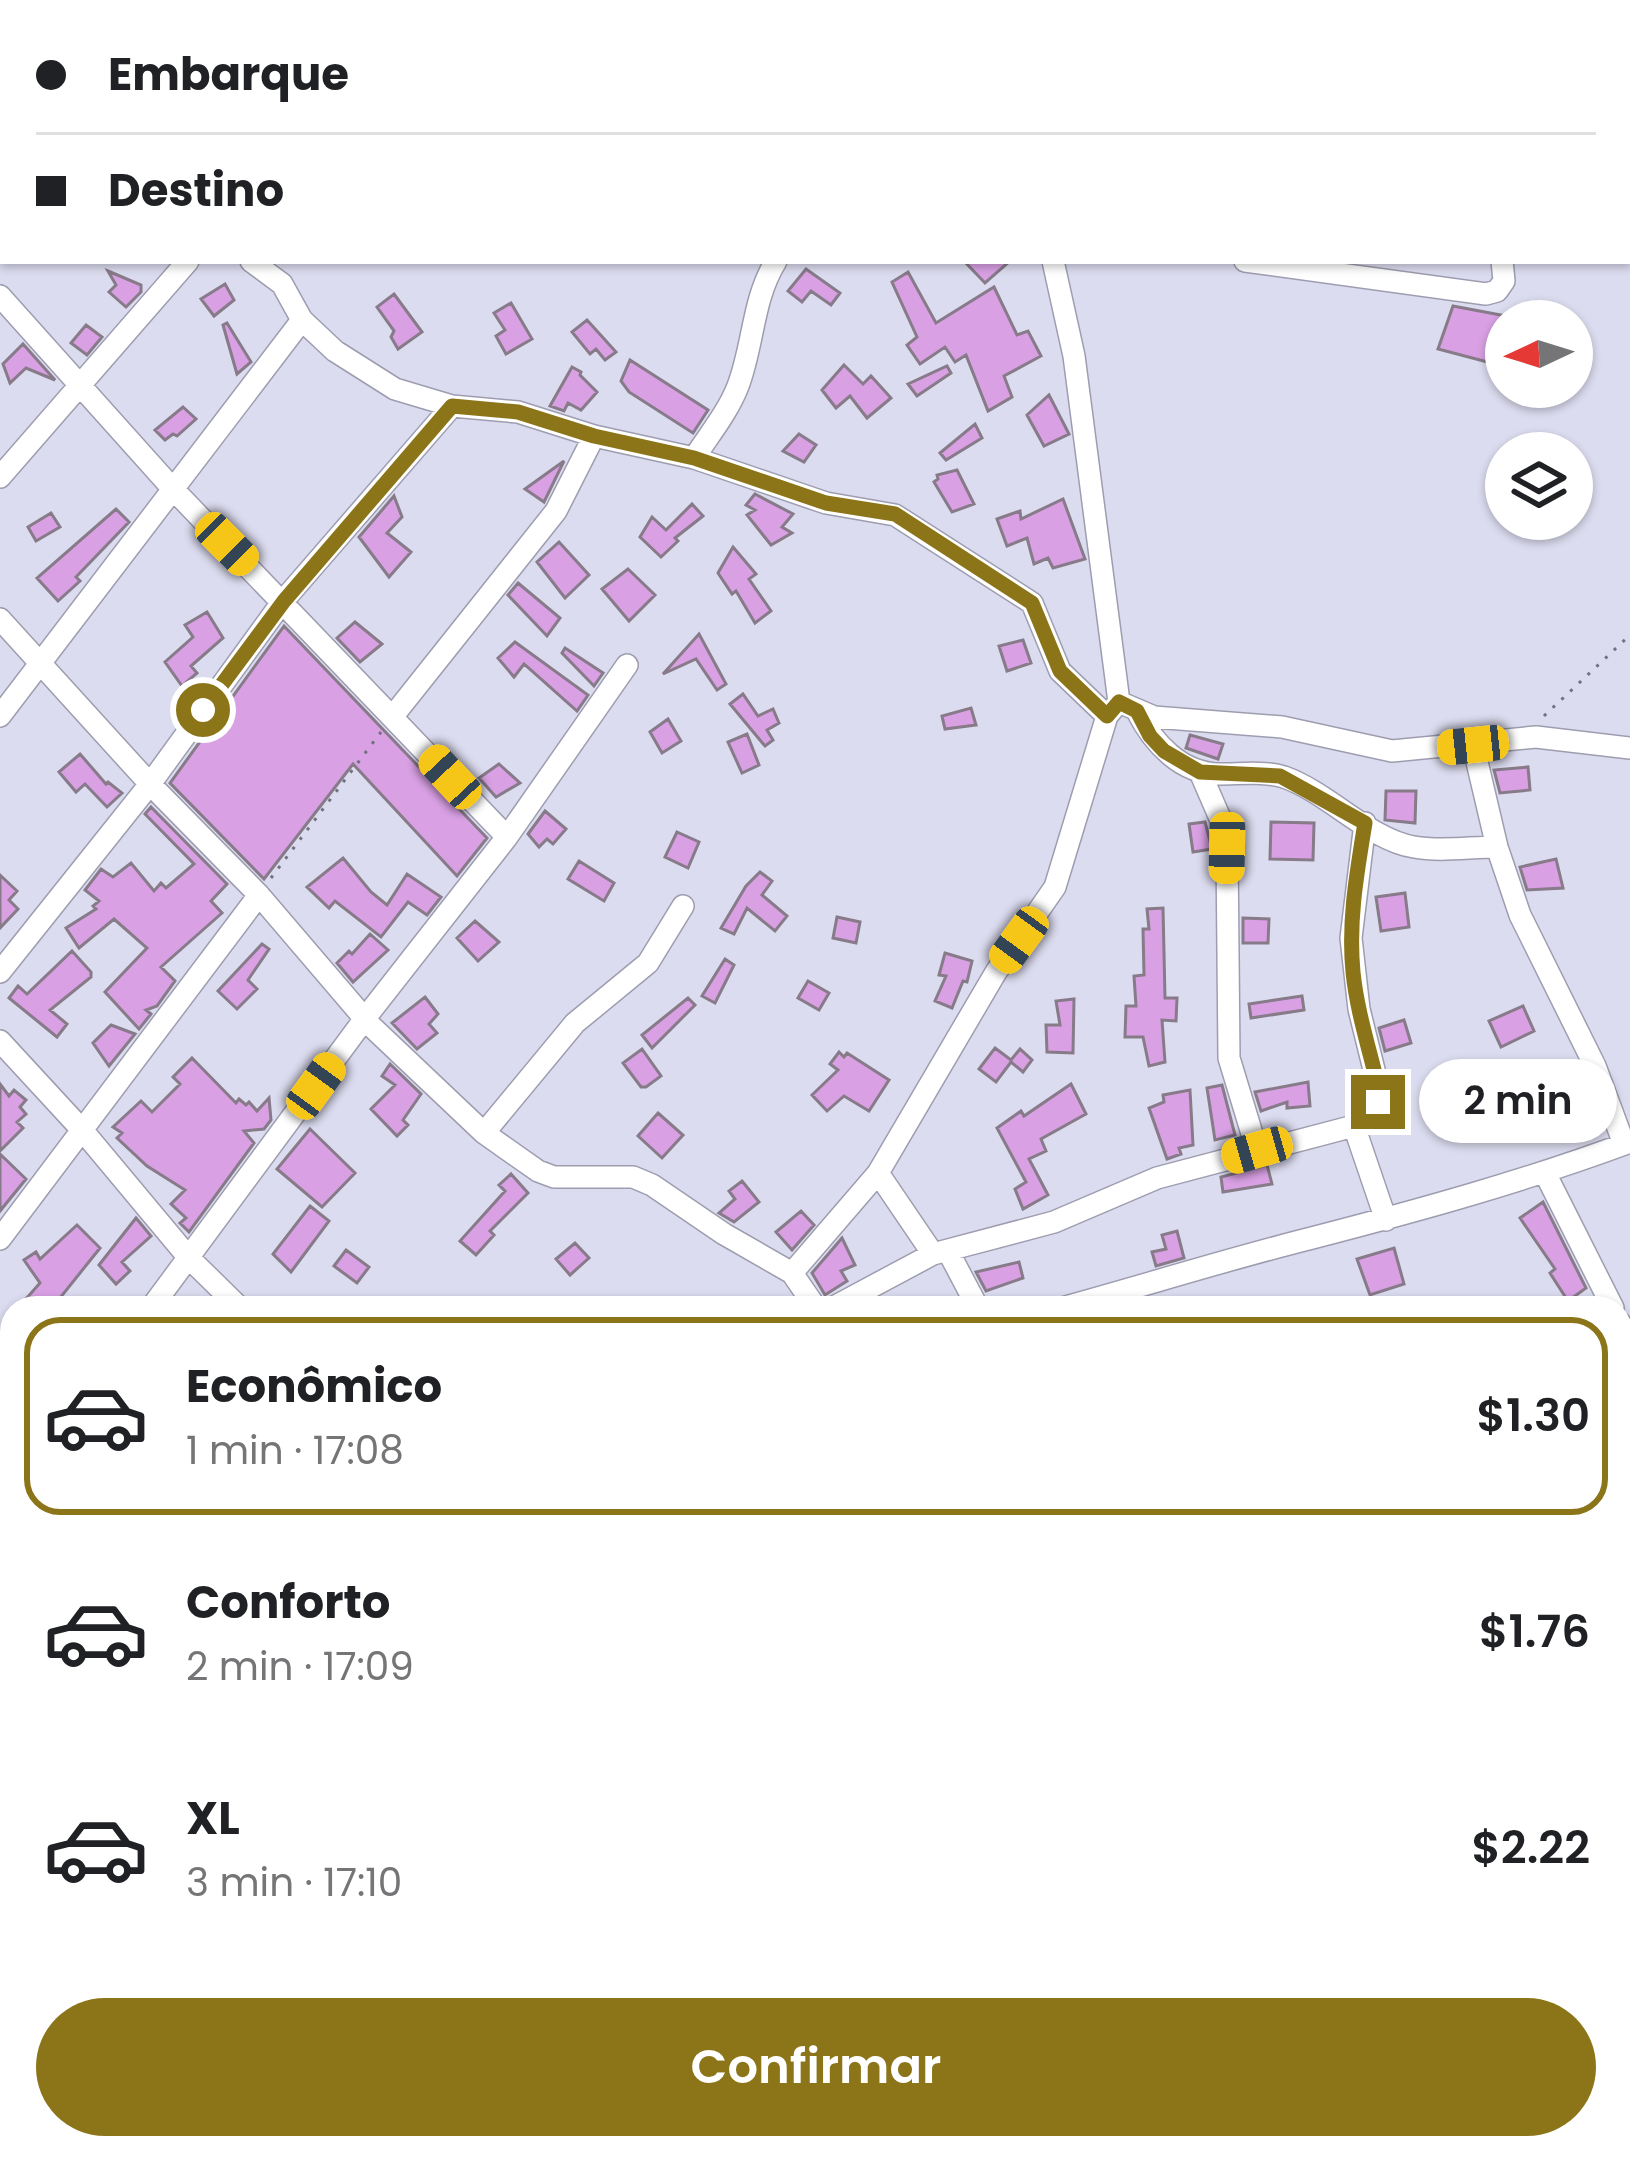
<!DOCTYPE html>
<html lang="pt">
<head>
<meta charset="utf-8">
<style>
  :root { --surface:#fff; --page:#f2f2f2; --text:#202124; --muted:#757577; --line:#e0e0e0; --accent:#8b7518 }
  body { margin:0; font-family:Poppins,sans-serif; background:var(--page); color:var(--text); height:100vh; display:flex; flex-direction:column; font-size:45px; white-space:nowrap }
  * { box-sizing:border-box; margin:0 }
  p { font-size:39px; color:var(--muted) }
  .icon { flex:none; width:66px; height:66px; fill:none; stroke:currentColor; stroke-width:2; stroke-linecap:round; stroke-linejoin:round }
  .map { position:relative; flex:1; overflow:hidden }
  .drawer { position:absolute; left:0px; top:1296px; width:1632px; height:864px; display:flex; flex-direction:column; background:var(--surface); border-radius:36px 36px 0 0; box-shadow:0 3px 9px #0004 }
  .drawer>* { flex:none }
  .top-card { position:absolute; left:0px; top:0px; width:1632px; height:264px; box-shadow:0 3px 9px #0004; display:grid; align-content:center; height:264px; padding:0 36px; background:var(--surface) }
  .needle { width:78px; rotate:266deg }
  .controls { position:absolute; left:1485px; top:300px; display:grid; gap:24px }
  .controls a { display:grid; place-items:center; width:108px; height:108px; border-radius:50%; background:var(--surface); box-shadow:0 3px 9px #0004; font-size:60px }
  .end { position:absolute; width:54px; height:54px; margin:-27px; border:15px solid #8b7518; background:#fff; box-shadow:0 0 0 6px #fff }
  .from { border-radius:50% }
  .bubble { position:absolute; height:84px; border-radius:42px; background:var(--surface); box-shadow:0 3px 9px #0004; font-size:39px; font-weight:600; line-height:84px; text-align:center }
  .car { position:absolute; width:36px; height:72px; margin:-36px -18px; border-radius:15px; box-shadow:0 0 9px 3px #0007; background:linear-gradient(#f5c518 24%,#345 0 40%,#f5c518 0 76%,#345 0 86%,#f5c518 0) }
  .top-card b { display:flex; align-items:center; gap:42px; height:114px; font-size:45px }
  .top-card b+b { border-top:3px solid var(--line) }
  .top-card i { width:30px; height:30px; background:var(--text) }
  ul { padding:21px 0 0; list-style:none }
  li { display:flex; align-items:center; gap:36px; height:198px; margin:0 24px 18px; padding:0 12px; border:6px solid transparent; border-radius:36px }
  li div { flex:1 }
  li b { display:block; font-size:45px }
  li em { font-style:normal; font-weight:600 }
  li.on { border-color:var(--accent) }
  li>.icon { width:108px; height:108px; stroke-width:1.5 }
  .primary-button { display:flex; gap:24px; margin-top:auto; padding:24px 36px }
  .primary-button a { flex:1; height:138px; border-radius:72px; background:var(--accent); color:#fff; font-size:48px; font-weight:600; line-height:138px; text-align:center }
  .map>svg:first-child { display:block }
  .building { fill:#d9a1e4; stroke:#877a89; stroke-width:3 }
  .lines { fill:none; stroke-linecap:round; stroke-linejoin:round }
  .minor-casing { stroke:#9e9db0; stroke-width:24 }
  .path { stroke:#72717e; stroke-width:3; stroke-dasharray:3 9; stroke-linecap:butt }
  .minor { stroke:#fff; stroke-width:21 }
  .route { stroke:#8b7518; stroke-width:15 }
</style>
</head>
<body>
<div class="map">
<svg width="1630" height="2160" viewBox="0 0 1630 2160">
  <rect width="100%" height="100%" fill="#dcdcf0"/>
  <path class="building" d="M964,261H1010L985,283Z
    M806,269L840,293L831,305L811,291L802,302L788,291Z
    M108,271L141,285V292L126,307L109,292L116,285Z
    M908,272L936,323L994,287L1017,335L1028,331L1041,356L1004,376L1012,397L988,411L966,355L955,362L945,347L920,364L907,345L917,337L892,282Z
    M225,284L234,300L214,316L201,299Z
    M394,294L422,332L398,349L391,337L394,331L377,307Z
    M511,303L532,339L506,354L496,336L505,330L494,313Z
    M1453,306L1506,316L1499,365L1438,349Z
    M587,320L616,352L605,360L596,349L590,354L572,332Z
    M227,323L251,362L237,374L223,325Z
    M86,325L102,337L87,355L71,343Z
    M23,344L55,380L26,368L10,383L3,364Z
    M630,360L708,410L693,433L629,392L621,381Z
    M844,365L863,384L871,376L891,398L867,418L850,396L836,408L822,390Z
    M947,366L951,373L917,396L908,384Z
    M572,367L581,372L580,375L597,392L581,410L568,403L564,411L550,406Z
    M1049,395L1069,434L1044,446L1027,415Z
    M183,407L196,419L177,436L173,434L165,440L155,430Z
    M975,424L982,438L946,460L940,453Z
    M799,434L816,445L804,462L783,451Z
    M564,461L544,502L525,489Z
    M957,470L974,504L952,512L934,482L938,479L937,475Z
    M755,494L793,514L782,527L792,533L771,545L747,515L755,510L746,505Z
    M394,496L402,517L387,533L411,552L389,577L359,537Z
    M1063,499L1085,559L1053,568L1048,558L1034,564L1027,538L1007,546L997,519L1020,511L1021,519Z
    M692,504L703,516L675,538L678,541L661,557L640,537L652,517L666,530Z
    M116,509L129,522L76,577L80,581L58,601L37,578Z
    M51,513L60,527L36,541L28,527Z
    M559,542L589,575L565,598L537,562Z
    M733,547L756,574L749,579L771,611L755,623L736,591L732,594L718,573Z
    M628,569L655,595L629,621L602,589Z
    M518,583L560,618L547,636L508,595Z
    M207,612L223,638L191,666L197,673L182,686L165,662L193,637L185,625Z
    M355,622L382,644L360,662L337,638Z
    M284,626L487,838L457,876L353,764L264,879L170,783Z
    M699,634L726,684L717,690L696,659L663,674Z
    M1023,640L1031,663L1007,671L999,646Z
    M515,642L588,695L577,711L524,664L514,677L498,658Z
    M565,648L603,673L594,686L562,653Z
    M743,694L758,716L773,709L779,723L767,730L773,740L765,746L730,704Z
    M971,708L976,725L945,729L942,716Z
    M668,719L681,741L662,753L650,732Z
    M747,734L759,765L742,773L728,742Z
    M1190,735L1223,744L1218,759L1186,748Z
    M80,754L106,784L108,782L122,793L107,807L85,784L76,792L59,772Z
    M499,764L520,783L496,797L479,778Z
    M1528,767L1530,790L1500,793L1494,770Z
    M1386,791H1416L1415,823L1385,820Z
    M151,807L227,884L211,901L222,913L161,967L175,981L157,1006L146,1010L151,1014L139,1029L105,992L147,948L114,919L79,948L66,928L96,909L93,906L99,901L85,890L101,869L113,877L131,863L154,891L161,883L166,888L194,864L145,814Z
    M545,811L566,829L553,844L547,839L539,847L528,834Z
    M1205,822L1212,849L1193,852L1189,824Z
    M1271,822L1314,823L1313,860L1270,859Z
    M677,832L699,842L688,868L665,857Z
    M343,858L371,892L387,905L407,874L441,897L427,915L408,902L381,937L335,901L329,908L307,887Z
    M1556,859L1563,888L1527,890L1520,867Z
    M579,861L614,883L604,901L568,879Z
    M760,872L772,881L762,895L787,916L775,931L747,908L734,934L721,928L746,886Z
    M0,875L17,891L9,900L18,909L0,928Z
    M1405,893L1409,927L1381,931L1376,897Z
    M1163,908L1165,998H1177L1176,1021L1162,1020L1165,1062L1149,1066L1143,1037H1125L1126,1006H1136L1134,976L1144,975L1143,929H1149L1147,909Z
    M837,917L860,922L856,943L833,938Z
    M1243,918L1269,919L1268,943H1243Z
    M475,921L499,942L478,961L457,938Z
    M370,934L388,950L353,982L337,963L349,951L352,954Z
    M262,944L269,949L248,980L257,989L237,1009L218,991Z
    M72,951L91,972V977L50,1010L67,1024L57,1037L9,998L18,986L27,994Z
    M945,953L972,961L967,982L963,981L952,1008L935,1001L946,976L939,975Z
    M725,959L734,965L715,1003L702,996Z
    M808,981L829,993L819,1010L798,998Z
    M1302,996L1304,1010L1251,1018L1249,1004Z
    M425,997L438,1014L429,1024L437,1033L417,1049L392,1023Z
    M688,998L695,1005L652,1048L642,1035Z
    M1074,999L1073,1053L1047,1052L1046,1025H1060L1056,1001Z
    M1523,1006L1534,1031L1501,1047L1489,1021Z
    M1404,1020L1411,1043L1385,1051L1379,1028Z
    M111,1025L135,1034L109,1066L93,1043Z
    M995,1048L1011,1060L1020,1049L1032,1060L1023,1072L1011,1062L996,1082L979,1069Z
    M642,1049L661,1076L646,1087H641L623,1063Z
    M839,1052L844,1057L847,1053L889,1080L869,1111L844,1096L827,1111L812,1095L838,1070L830,1064Z
    M192,1058L236,1103L239,1099L246,1105L249,1102L257,1111L269,1098L271,1120L264,1129L244,1131L254,1143L189,1232L180,1223L186,1218L171,1204L185,1190L147,1166L117,1138L122,1133L113,1127L141,1101L152,1112L180,1084L173,1077Z
    M390,1064L421,1094L403,1120L408,1125L397,1136L371,1109L395,1085L382,1076Z
    M1308,1082L1310,1106L1287,1108V1102L1261,1111L1255,1092Z
    M1585,1083L1594,1107L1560,1119L1551,1096Z
    M0,1084L9,1096L14,1090L26,1100L20,1107L26,1114L17,1122L23,1128L0,1151Z
    M1071,1084L1086,1114L1041,1139L1046,1151L1029,1159L1048,1195L1023,1209L1015,1189L1026,1182L997,1128L1021,1111L1024,1116Z
    M1222,1085L1235,1135L1215,1140L1207,1088Z
    M1190,1090L1193,1145L1179,1148L1181,1154L1167,1159L1149,1108L1164,1102L1163,1095Z
    M658,1113L683,1135L662,1158L638,1136Z
    M310,1129L355,1173L322,1207L277,1169Z
    M0,1154L26,1179L0,1211Z
    M1267,1165L1272,1184L1223,1192L1221,1177Z
    M511,1174L528,1193L490,1231L494,1235L476,1255L460,1241L505,1191L499,1185Z
    M742,1181L759,1202L734,1222L719,1213L735,1199L729,1191Z
    M1543,1202L1586,1288L1568,1301L1550,1273L1555,1269L1520,1218Z
    M310,1206L329,1221L291,1272L273,1254Z
    M801,1211L814,1225L792,1250L776,1232Z
    M136,1218L151,1236L122,1262L130,1271L116,1284L99,1265Z
    M77,1225L100,1248L52,1308H18L40,1283L24,1260L36,1252L40,1259Z
    M1177,1231L1184,1258L1156,1266L1152,1252L1166,1249L1162,1235Z
    M842,1238L855,1265L841,1271L847,1281L825,1295L812,1273Z
    M575,1243L589,1258L570,1275L556,1259Z
    M1394,1248L1404,1284L1370,1295L1357,1259Z
    M346,1250L369,1267L357,1283L334,1266Z
    M1019,1262L1023,1278L986,1291L976,1272Z"/>
  <g class="lines">
    <defs>
      <path id="minor" d="M18,0L26,3
        M498,0L500,3
        M1005,0V3
        M1235,0V3
        M1365,0L1366,3
        M200,3L203,0
        M545,3L550,0
        M830,3L831,0
        M1629,164L1630,165
        M0,243L3,240
        M251,261L282,284L302,320L335,351L395,389L452,406L518,412L594,436L694,458L826,503L895,515L1032,603L1060,671L1107,716
        M1245,261L1486,294L1497,291L1504,281L1502,261
        M0,296L172,488L507,837
        M694,458C709,435 728,412 738,386C754,344 752,300 776,261
        M0,477L188,261
        M0,619L150,784L259,895L371,1026L484,1133L538,1171L554,1177H633L652,1185L724,1234L792,1273L816,1308
        M1119,702L1154,717L1282,727L1392,751L1536,737L1630,748
        M1137,711C1153,743 1181,774 1220,774C1241,774 1264,771 1284,777C1329,793 1370,840 1414,847C1440,852 1470,847 1497,847
        M0,716L302,320
        M393,716L556,511L594,436
        M1473,745L1497,847L1520,915L1595,1066L1624,1144
        M1200,772L1223,825L1227,849L1229,1058L1257,1150
        M0,972L150,784L283,601L452,406
        M0,1041L83,1131L189,1258L240,1308
        M1354,1126L1386,1220
        M484,1133L575,1023L648,963L683,906
        M878,1173L933,1254
        M1545,1173L1613,1308
        M0,1239L259,895
        M949,1253L978,1308
        M792,1273L878,1173L996,972L1055,887L1107,716L1119,702L1074,356L1053,261
        M151,1308L366,1017L507,837L627,665
        M832,1308L933,1254L1054,1222L1157,1178L1354,1126L1378,1102L1379,1090L1359,1009L1351,938L1365,823
        M1062,1308C1146,1285 1228,1259 1312,1238C1420,1210 1525,1181 1630,1142
        M1620,1323L1630,1347
        M1620,1420L1630,1417
        M0,1511L12,1495
        M1626,1551L1630,1564
        M1620,1944L1630,1940
        M1620,2077L1630,2072
        M0,2103L12,2096
        M519,2148L527,2160
        M941,2148L943,2160
        M1134,2148V2160
        M1226,2148L1227,2160
        M1405,2148L1406,2160
        M208,2160L232,2148
        M541,2160L558,2148
        M699,2160L724,2148
        M797,2160L799,2148
        M1053,2160V2148
        M1323,2160L1326,2148
        M1419,2160L1447,2148"/>
    </defs>
    <use href="#minor" class="minor-casing"/>
    <path class="path" d="M1544,716L1630,635
      M271,878L381,732"/>
    <use href="#minor" class="minor"/>
  </g>
  <g class="lines">
    <path class="route" d="M203,710L284,601L452,406L518,412L594,436L694,458L826,503L895,514L1032,603L1060,671L1107,716L1119,702L1137,711L1150,736L1164,751L1200,772L1280,776L1365,823C1357,872 1348,921 1353,972C1357,1012 1370,1051 1379,1090L1378,1102"/>
  </g>
</svg>
<div class="controls">
<a><svg class="needle" viewBox="-14 -14 28 28"><path d="M0-13l5 13h-10z" fill="#e53935"/><path d="M0 13l5-13h-10z" fill="#757577"/></svg></a>
<a><svg class="icon" aria-label="layers" viewBox="0 0 24 24"><path d="M12 4l9 5-9 5-9-5zM3 14l9 5 9-5"/></svg></a>
</div>
<i class="end from" style="left:203px;top:710px"></i>
<i class="end" style="left:1378px;top:1102px"></i>
<div class="bubble" style="left:1419px;top:1059px;width:198px">2 min</div>
<i class="car" style="left:227px;top:544px;rotate:135deg"></i>
<i class="car" style="left:1473px;top:745px;rotate:264deg"></i>
<i class="car" style="left:450px;top:777px;rotate:317deg"></i>
<i class="car" style="left:1227px;top:848px;rotate:181deg"></i>
<i class="car" style="left:1019px;top:940px;rotate:216deg"></i>
<i class="car" style="left:316px;top:1086px;rotate:36deg"></i>
<i class="car" style="left:1257px;top:1150px;rotate:254deg"></i>
<div class="top-card">
<b><i class="from"></i>Embarque</b>
<b><i></i>Destino</b>
</div>
<section class="drawer">
<ul>
<li class="on"><svg class="icon" aria-label="car" viewBox="0 0 24 24"><path d="M5 17H2v-5l4-1 3-4h7l3 4 3 1v5h-3M9 17h6M6 11h13"/><circle cx="7" cy="17" r="2"/><circle cx="17" cy="17" r="2"/></svg><div><b>Econômico</b><p>1 min · 17:08</p></div><em>$1.30</em></li>
<li><svg class="icon" aria-label="car" viewBox="0 0 24 24"><path d="M5 17H2v-5l4-1 3-4h7l3 4 3 1v5h-3M9 17h6M6 11h13"/><circle cx="7" cy="17" r="2"/><circle cx="17" cy="17" r="2"/></svg><div><b>Conforto</b><p>2 min · 17:09</p></div><em>$1.76</em></li>
<li><svg class="icon" aria-label="car" viewBox="0 0 24 24"><path d="M5 17H2v-5l4-1 3-4h7l3 4 3 1v5h-3M9 17h6M6 11h13"/><circle cx="7" cy="17" r="2"/><circle cx="17" cy="17" r="2"/></svg><div><b>XL</b><p>3 min · 17:10</p></div><em>$2.22</em></li>
</ul>
<div class="primary-button"><a>Confirmar</a></div>
</section>
</div>
</body>
</html>
